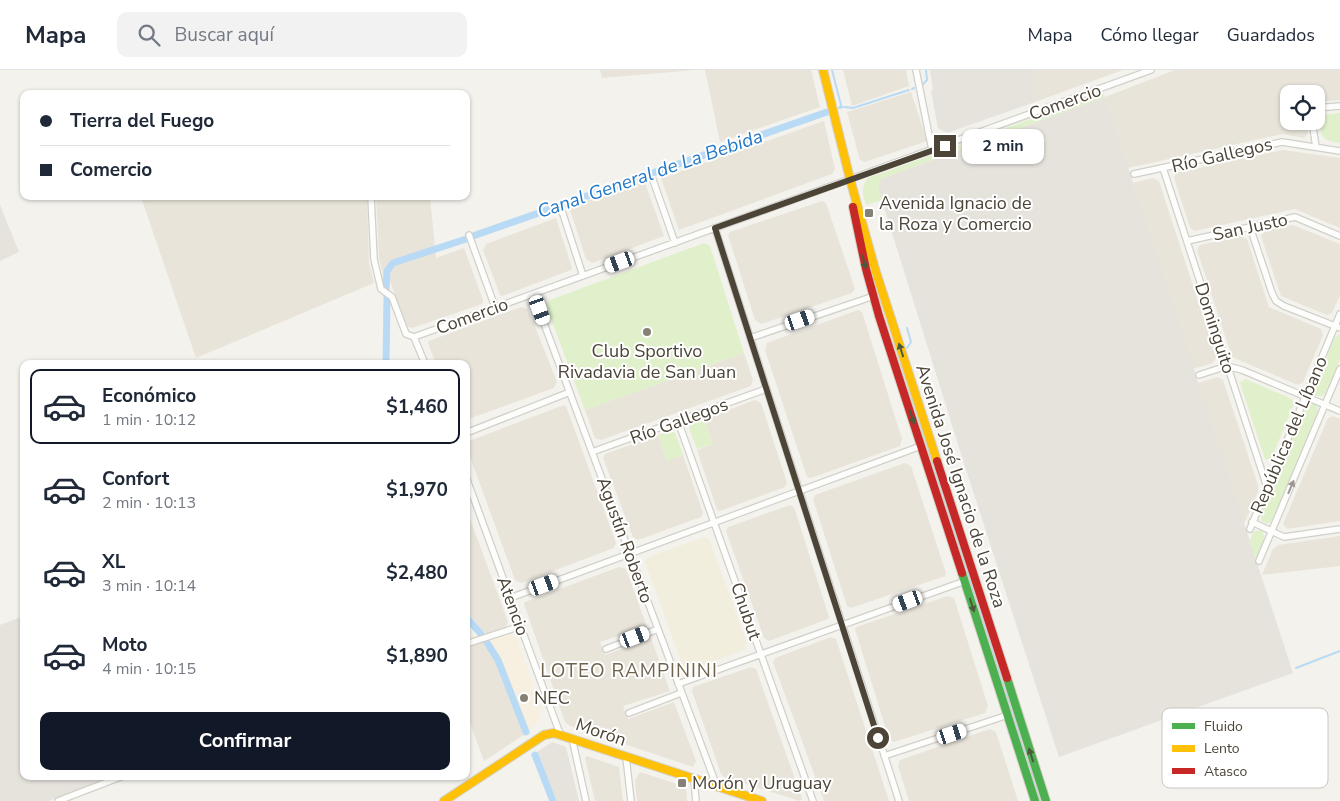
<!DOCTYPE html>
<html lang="es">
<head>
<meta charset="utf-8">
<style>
  :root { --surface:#fff; --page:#f2f2f3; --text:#1f2937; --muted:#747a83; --line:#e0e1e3; --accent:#111827 }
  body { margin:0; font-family:"Nunito Sans",sans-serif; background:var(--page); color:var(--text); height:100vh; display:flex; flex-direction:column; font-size:19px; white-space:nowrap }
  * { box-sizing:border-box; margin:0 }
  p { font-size:16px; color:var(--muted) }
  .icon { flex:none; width:28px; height:28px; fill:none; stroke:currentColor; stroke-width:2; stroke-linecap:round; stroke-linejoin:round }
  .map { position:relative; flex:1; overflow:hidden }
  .drawer { position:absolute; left:20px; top:290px; width:450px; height:420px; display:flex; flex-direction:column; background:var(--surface); border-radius:10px; box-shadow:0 1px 4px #0004 }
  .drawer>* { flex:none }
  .top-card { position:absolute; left:20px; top:20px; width:450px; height:110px; border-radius:10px; box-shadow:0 1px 4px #0004; display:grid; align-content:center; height:110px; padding:0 20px; background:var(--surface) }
  .controls { position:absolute; left:1280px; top:15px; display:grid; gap:10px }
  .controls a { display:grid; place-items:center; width:45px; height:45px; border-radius:10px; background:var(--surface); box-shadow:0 1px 4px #0004; font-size:25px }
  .end { position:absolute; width:22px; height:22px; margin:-11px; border:6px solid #4c4437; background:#fff; box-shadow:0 0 0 2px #fff }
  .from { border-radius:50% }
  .bubble { position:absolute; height:35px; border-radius:10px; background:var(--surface); box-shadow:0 1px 4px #0004; font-size:16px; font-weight:700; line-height:35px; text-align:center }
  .car { position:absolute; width:15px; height:30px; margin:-15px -8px; border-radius:6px; box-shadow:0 0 4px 1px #0007; background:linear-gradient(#fff 24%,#345 0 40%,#fff 0 76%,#345 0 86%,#fff 0) }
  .top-card b { display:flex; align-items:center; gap:18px; height:48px; font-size:19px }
  .top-card b+b { border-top:1px solid var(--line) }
  .top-card i { width:12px; height:12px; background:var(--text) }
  ul { padding:9px 0 0; list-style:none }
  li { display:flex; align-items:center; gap:15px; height:75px; margin:0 10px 8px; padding:0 10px; border:2px solid transparent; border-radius:10px }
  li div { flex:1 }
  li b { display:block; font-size:19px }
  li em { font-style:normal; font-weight:700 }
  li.current { border-color:var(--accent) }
  li>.icon { width:45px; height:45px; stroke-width:1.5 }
  .cta { display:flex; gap:10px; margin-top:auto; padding:10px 20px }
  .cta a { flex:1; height:58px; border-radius:10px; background:var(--accent); color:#fff; font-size:20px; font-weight:700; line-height:58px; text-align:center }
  header { display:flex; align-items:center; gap:30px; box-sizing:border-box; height:70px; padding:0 25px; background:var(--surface); border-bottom:1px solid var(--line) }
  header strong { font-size:24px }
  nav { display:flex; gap:28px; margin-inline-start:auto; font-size:18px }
  .search { width:350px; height:45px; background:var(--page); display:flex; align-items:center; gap:12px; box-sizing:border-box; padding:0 18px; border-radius:10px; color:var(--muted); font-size:19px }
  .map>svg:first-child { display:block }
  .residential { fill:#e8e4da }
  .commercial { fill:#f7efdf }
  .industrial { fill:#e6e2dc }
  .education { fill:#f2eede }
  .green { fill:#dff0ca }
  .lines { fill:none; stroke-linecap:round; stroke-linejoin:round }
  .stream { stroke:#b9daf5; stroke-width:2 }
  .canal { stroke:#b9daf5; stroke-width:7 }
  .street-casing { stroke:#d1d0ca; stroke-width:8 }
  .fast-casing { stroke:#d4d0c3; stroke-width:10 }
  .slow-casing { stroke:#d4d0c3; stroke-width:10 }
  .jam-casing { stroke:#d4d0c3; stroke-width:10 }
  .street { stroke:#fdfdfc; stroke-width:5.5 }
  .fast { stroke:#4caf50; stroke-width:8 }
  .slow { stroke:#ffc107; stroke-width:8 }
  .jam { stroke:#c62828; stroke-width:8 }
  .oneway { fill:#4c593c }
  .oneway2 { fill:#9c9790 }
  .route { stroke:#4c4437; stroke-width:6 }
  .poi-dot { fill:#868177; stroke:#fff; stroke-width:2 }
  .labels { text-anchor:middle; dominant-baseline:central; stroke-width:4; stroke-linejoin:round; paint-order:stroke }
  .street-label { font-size:18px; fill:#4c4437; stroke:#fff }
  .poi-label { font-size:18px; fill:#4c4437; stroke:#fff; text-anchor:start }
  .water-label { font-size:19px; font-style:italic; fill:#2278c6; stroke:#fff }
  .neighbourhood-label { font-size:19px; letter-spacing:1px; fill:#70634c; stroke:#fff }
  .key { fill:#fff; stroke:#c9c7c3; stroke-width:1 }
  .key-label { font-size:14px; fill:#4c4437 }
</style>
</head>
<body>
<header>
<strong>Mapa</strong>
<div class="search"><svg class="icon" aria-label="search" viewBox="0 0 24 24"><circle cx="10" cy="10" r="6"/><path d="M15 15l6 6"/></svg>Buscar aquí</div>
<nav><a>Mapa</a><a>Cómo llegar</a><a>Guardados</a></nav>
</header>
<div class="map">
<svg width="1340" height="731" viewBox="0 0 1340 731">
  <rect width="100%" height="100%" fill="#f3f2ed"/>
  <path class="residential" d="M600,0H695L602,8Z
    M705,0H811L820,37L720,72Z
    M843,0H906L909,16L852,36Z
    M1032,0H1123L1035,32Z
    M1175,0H1340V30L1316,32V24H1289V51H1306L1308,63L1304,68L1282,64L1128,98L1105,27Z
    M911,22L927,71L865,92L860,90L847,42Z
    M824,51L835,99L832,104L679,160L661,108Z
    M1283,80L1340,88V158L1295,139L1195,161L1190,158L1174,108L1176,103Z
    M1153,108L1159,111L1216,287L1213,293L1193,299L1133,113Z
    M642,111L645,113L664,166L592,193L586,189L569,137Z
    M144,126H367L369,193L374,213L196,288L141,127Z
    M376,126H430L436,188L464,178L483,230L482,234L412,258L406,256L389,208L391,205L384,207L379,188Z
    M822,131L826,133L855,219L852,223L761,254L755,250L728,165L730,162Z
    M556,148L572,198L571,200L502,226L500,225L483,180L486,174Z
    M1293,155L1340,174V225L1332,243L1327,245L1281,226L1261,166L1264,161Z
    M1241,166L1247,169L1269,237L1321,259L1323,265L1303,312L1298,315L1232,287L1197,180L1200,175Z
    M521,237L528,239L557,312L554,318L466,350V294H436L428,273L429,271Z
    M858,240L862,242L902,369L900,376L811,408L807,407L765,280L767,273Z
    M744,283L753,310L751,316L601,370L595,368L585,340Z
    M1218,307L1223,310L1258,415V422L1244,454L1198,313Z
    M755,330L761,333L787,413L785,417L720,441L717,440L697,380L713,374L704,349Z
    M564,335L566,336L616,473L614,478L521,513L515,510L466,376L469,371Z
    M1333,346L1340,349V451L1287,459L1283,454L1328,348Z
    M658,365L667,391L683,385L703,443L701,447L638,470L633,467L603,388L605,384Z
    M905,393L911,396L946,503L945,506L851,538L847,536L813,429L815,425Z
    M790,435L794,437L829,547L828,549L769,571L764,568L726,461L728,457Z
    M466,438L508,552L506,557L486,564L466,541Z
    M1340,466V496L1262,505L1273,479L1278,475Z
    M619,497L626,499L647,557L600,572L605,585L651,568L670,621L623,636L628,649L674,632L696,691L693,697L570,656L565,652L524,534L525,532Z
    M948,526L954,528L988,636L985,643L894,672L889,669L855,559L856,557Z
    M831,567L836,569L889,731H824L773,592L775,588Z
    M484,571L494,585L525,664L484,691L466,642V577Z
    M751,597L756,599L802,729L800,731L724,707L721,704L692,621L693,617Z
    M990,659L996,662L1018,731H909L898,696L900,690Z
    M587,686L619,697L623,731H595L585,688Z
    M640,702L686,717L687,731H637L635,711Z"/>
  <path class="commercial" d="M510,564L516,568L541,638L539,651L525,664L494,585L484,571Z"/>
  <path class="industrial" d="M930,0H1032L1035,32L947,63L938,58L931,21L933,20Z
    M1105,27L1293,603L1059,687L963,390L878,118L881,109Z
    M0,135L19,182L0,191Z
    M24,546V706H113L48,731H0V555Z
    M552,672L566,677L579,731H557L537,682Z"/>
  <path class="education" d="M704,467L709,469L747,573L745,580L689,600L683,597L645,492L648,487Z"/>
  <path class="green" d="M1103,23L1105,27L881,109L878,118L882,130L866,135C863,125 860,117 868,108Z
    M1340,43V73C1321,70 1322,68 1319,50L1323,45Z
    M704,173L710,176L744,283L585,340L546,235L550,230Z
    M1340,264V289L1326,323L1322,326H1317L1314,324L1313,319L1335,267Z
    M892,271H894L1042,731H1038Z
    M1245,309L1292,329L1294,334L1271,389H1265L1240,313Z
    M1309,334H1314L1317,336L1318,342L1272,450L1269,453H1265L1261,450V444L1306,336Z
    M704,349L713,374L697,379L689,358L691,353Z
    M670,361L675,363L683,385L667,391L658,365Z
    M1261,460C1269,468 1260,481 1256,490L1250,471L1253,462Z"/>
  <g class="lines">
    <path class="stream" d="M832,0L841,35L839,38L843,37
      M923,14L927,10L926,0
      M912,19L914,18
      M845,37L853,38L909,20
      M907,278L911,272L907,258
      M898,283L1040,731
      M1296,598L1340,581"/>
    <path class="canal" d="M473,166L827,42
      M386,219L387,201L393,193L466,169
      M386,294L387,227
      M466,547L481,564
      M486,571L498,590L526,662
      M535,685L553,731"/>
    <defs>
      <path id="street" d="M916,0L932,80
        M1316,38L1340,36
        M1312,51L1316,77
        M1163,98L1267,417
        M1134,104L1282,72L1340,81
        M653,110L675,173
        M371,126L374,189L381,219L392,227L406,264L414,267
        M562,141L583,206
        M1250,157L1272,223L1276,231L1284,236L1340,258
        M715,158L899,731
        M469,165L495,237
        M1187,171L1295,147L1340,166
        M533,224L717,717
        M414,267L1151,0
        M414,267L425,294
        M750,268L874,226
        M1199,305L1227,296L1242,300L1340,341
        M678,351L813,731
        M466,363L570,322
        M592,382L766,319
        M466,407L560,664
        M1252,452L1284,467L1340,459
        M1250,459L1340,244
        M1259,491L1340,299
        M510,528L921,376
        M466,574L521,556
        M606,579L658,559
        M678,614L965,511
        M629,643L681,623
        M572,668L586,731
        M884,686L1008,645
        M626,687L631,731
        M694,710L696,731
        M58,731L123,706"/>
      <path id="fast" d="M962,503L1035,731
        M1007,608L1046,731"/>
      <path id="slow" d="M823,0L850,109L875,199L937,391
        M444,731L544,665L554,663L762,731"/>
      <path id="jam" d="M853,137L866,199L879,246L962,503
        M937,391L1007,608"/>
    </defs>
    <use href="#street" class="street-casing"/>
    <use href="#fast" class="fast-casing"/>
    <use href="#slow" class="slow-casing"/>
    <use href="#jam" class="jam-casing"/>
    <use href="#street" class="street"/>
    <use href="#fast" class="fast"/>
    <use href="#slow" class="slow"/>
    <use href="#jam" class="jam"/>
  </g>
  <defs><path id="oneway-solid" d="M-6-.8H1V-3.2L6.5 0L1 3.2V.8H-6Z" transform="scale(1.25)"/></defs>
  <g class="oneway">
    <use href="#oneway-solid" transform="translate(864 192) rotate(77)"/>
    <use href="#oneway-solid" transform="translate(901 280) rotate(-108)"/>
    <use href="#oneway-solid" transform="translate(912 347) rotate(72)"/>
    <use href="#oneway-solid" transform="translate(972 535) rotate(72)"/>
    <use href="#oneway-solid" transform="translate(1031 685) rotate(-108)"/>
  </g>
  <use class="oneway2" href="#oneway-solid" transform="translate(1291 417) rotate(-67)"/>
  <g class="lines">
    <path class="route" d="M878,668L715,158L945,76"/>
  </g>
  <g class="poi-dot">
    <rect x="864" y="138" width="10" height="10" rx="2.5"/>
    <circle cx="647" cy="262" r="5"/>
    <circle cx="524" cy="628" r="5"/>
    <rect x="677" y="708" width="10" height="10" rx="2.5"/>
  </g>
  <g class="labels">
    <g class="street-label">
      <text transform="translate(1065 32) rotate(-20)">Comercio</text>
      <text transform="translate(1222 85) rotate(-13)">Río Gallegos</text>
      <text transform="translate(1250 157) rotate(-12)">San Justo</text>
      <text transform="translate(472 246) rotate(-20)">Comercio</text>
      <text transform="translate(1215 258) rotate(72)">Dominguito</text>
      <text transform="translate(679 351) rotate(-20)">Río Gallegos</text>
      <text transform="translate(1289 365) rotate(-67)">República del Líbano</text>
      <text transform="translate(961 416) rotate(72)">Avenida José Ignacio de la Roza</text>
      <text transform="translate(625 470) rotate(70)">Agustín Roberto</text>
      <text transform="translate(513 536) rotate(70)">Atencio</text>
      <text transform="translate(746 541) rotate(71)">Chubut</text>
      <text transform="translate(601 662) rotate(19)">Morón</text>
    </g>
    <g class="poi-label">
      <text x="879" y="133">Avenida Ignacio de<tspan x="879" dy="21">la Roza y Comercio</tspan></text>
      <text x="647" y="281" text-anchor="middle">Club Sportivo<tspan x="647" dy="21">Rivadavia de San Juan</tspan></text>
      <text x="534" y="628">NEC</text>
      <text x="692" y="713">Morón y Uruguay</text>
    </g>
    <g class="water-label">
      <text transform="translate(650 104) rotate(-19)">Canal General de La Bebida</text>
    </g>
    <g class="neighbourhood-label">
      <text x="629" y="601">LOTEO RAMPININI</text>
    </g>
  </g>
  <rect x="1162" y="638" width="166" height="80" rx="8" class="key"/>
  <rect x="1172" y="653" width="23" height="6" fill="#4caf50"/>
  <rect x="1172" y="675" width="23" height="7" fill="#ffc107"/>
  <rect x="1172" y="698" width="23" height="6" fill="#c62828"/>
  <g class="key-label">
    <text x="1204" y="661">Fluido</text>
    <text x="1204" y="683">Lento</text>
    <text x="1204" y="706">Atasco</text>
  </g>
</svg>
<div class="controls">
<a><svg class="icon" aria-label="locate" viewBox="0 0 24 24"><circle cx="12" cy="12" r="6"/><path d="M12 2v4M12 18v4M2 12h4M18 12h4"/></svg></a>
</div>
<i class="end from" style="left:878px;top:668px"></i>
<i class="end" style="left:945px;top:76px"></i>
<div class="bubble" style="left:962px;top:59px;width:82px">2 min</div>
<i class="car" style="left:620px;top:192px;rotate:250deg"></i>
<i class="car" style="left:540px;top:240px;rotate:160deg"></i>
<i class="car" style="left:800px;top:250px;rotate:71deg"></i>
<i class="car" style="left:544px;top:515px;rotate:70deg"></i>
<i class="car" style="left:908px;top:531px;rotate:250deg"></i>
<i class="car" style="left:635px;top:567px;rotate:69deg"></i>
<i class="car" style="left:952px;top:664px;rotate:72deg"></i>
<div class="top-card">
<b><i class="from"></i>Tierra del Fuego</b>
<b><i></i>Comercio</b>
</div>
<section class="drawer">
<ul>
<li class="current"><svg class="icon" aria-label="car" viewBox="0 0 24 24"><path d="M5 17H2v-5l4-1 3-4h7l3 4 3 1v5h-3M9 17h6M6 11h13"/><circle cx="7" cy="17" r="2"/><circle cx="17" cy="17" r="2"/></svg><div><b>Económico</b><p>1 min · 10:12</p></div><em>$1,460</em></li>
<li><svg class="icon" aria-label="car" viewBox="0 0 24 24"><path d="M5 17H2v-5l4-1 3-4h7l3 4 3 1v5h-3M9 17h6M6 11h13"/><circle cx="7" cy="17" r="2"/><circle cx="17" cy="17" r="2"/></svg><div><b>Confort</b><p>2 min · 10:13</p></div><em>$1,970</em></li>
<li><svg class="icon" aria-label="car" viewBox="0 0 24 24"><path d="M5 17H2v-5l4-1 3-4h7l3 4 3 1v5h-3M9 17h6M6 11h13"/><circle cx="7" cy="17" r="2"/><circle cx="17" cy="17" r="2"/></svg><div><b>XL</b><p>3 min · 10:14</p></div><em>$2,480</em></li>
<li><svg class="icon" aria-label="car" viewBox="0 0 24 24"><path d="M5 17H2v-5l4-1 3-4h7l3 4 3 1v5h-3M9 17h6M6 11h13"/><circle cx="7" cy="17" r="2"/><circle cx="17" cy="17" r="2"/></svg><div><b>Moto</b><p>4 min · 10:15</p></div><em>$1,890</em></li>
</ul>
<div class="cta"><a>Confirmar</a></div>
</section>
</div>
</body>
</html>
